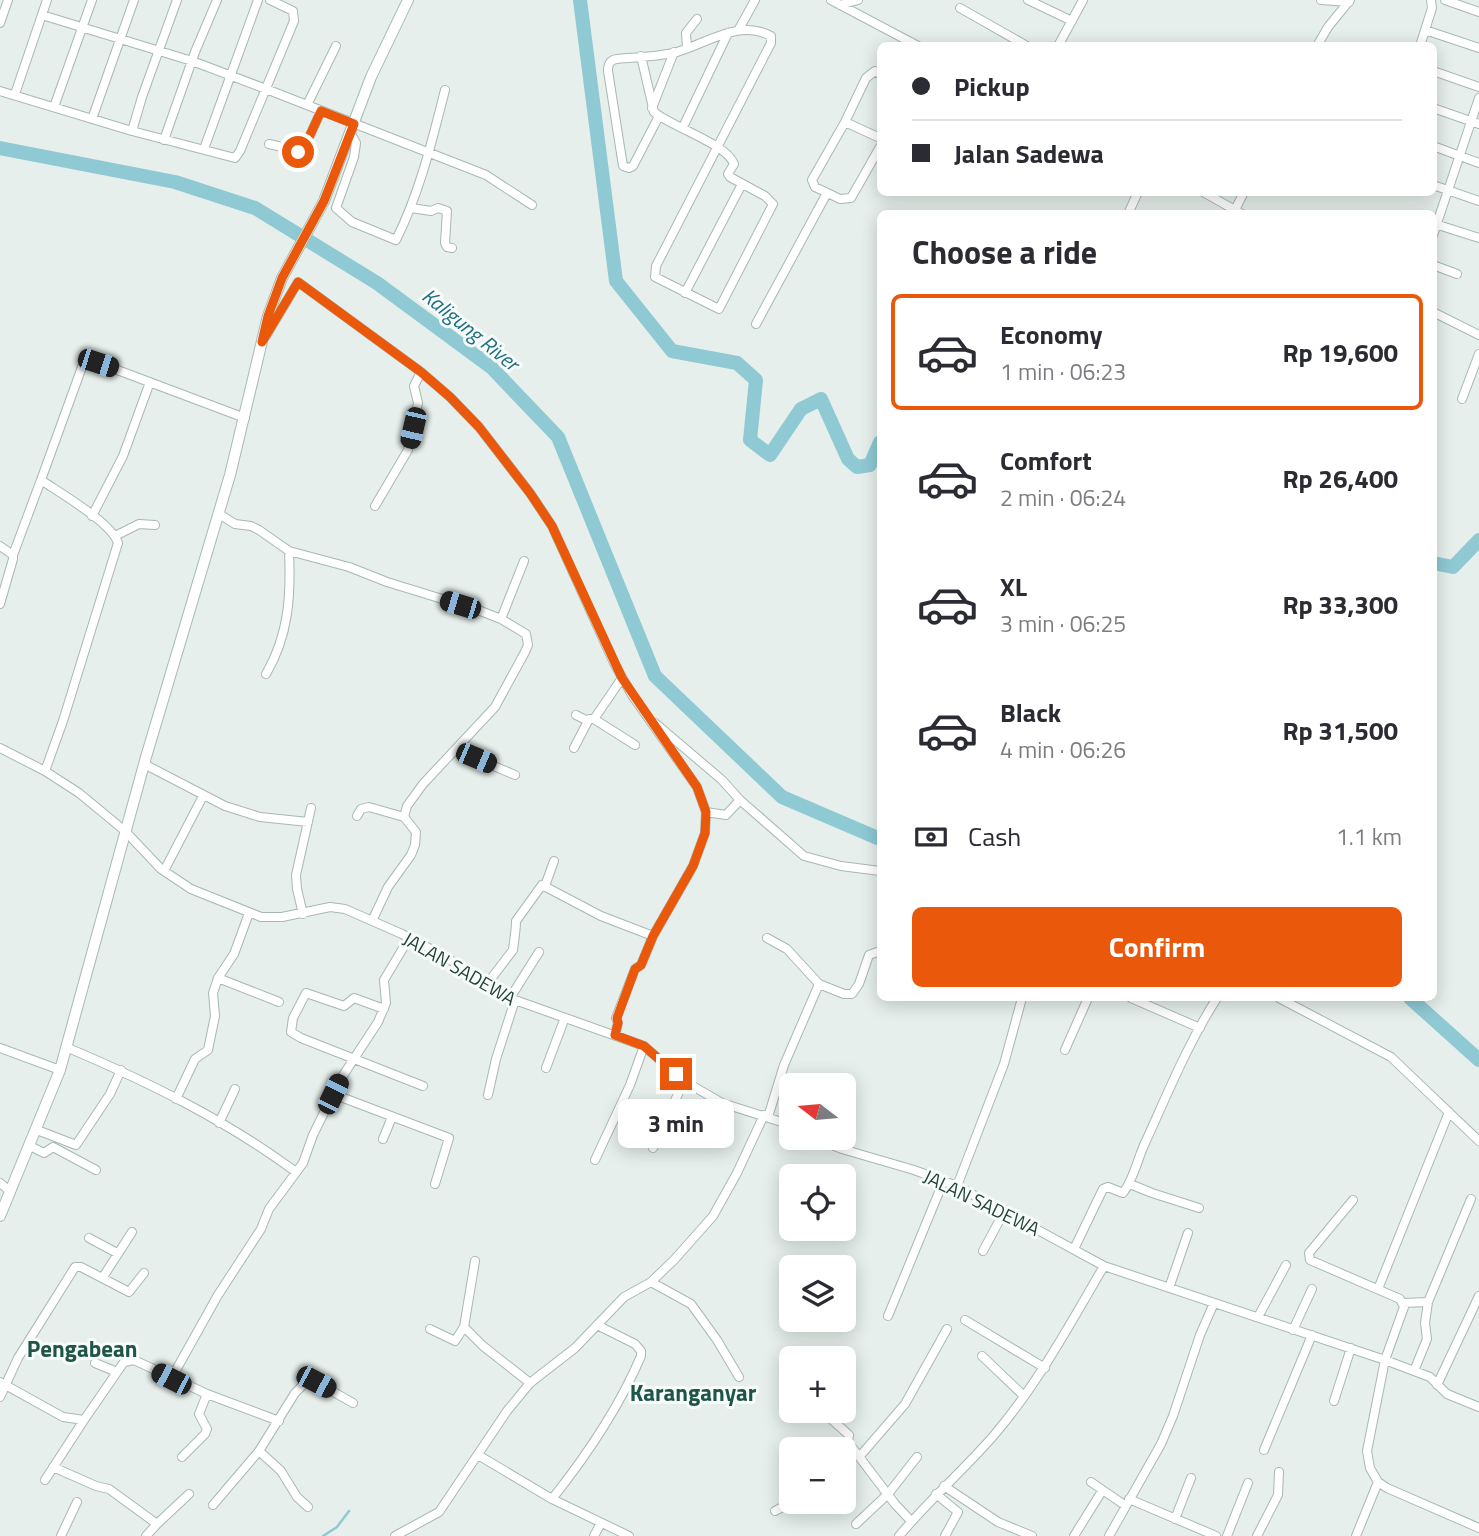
<!DOCTYPE html>
<html lang="en">
<head>
<meta charset="utf-8">
<style>
  :root { --surface:#fff; --page:#f2f2f3; --text:#2b2b33; --muted:#7c7c81; --line:#e1e1e2; --accent:#ea580c }
  body { margin:0; font-family:"Titillium Web",sans-serif; background:var(--page); color:var(--text); height:100vh; display:flex; flex-direction:column; font-size:26px; white-space:nowrap }
  * { box-sizing:border-box; margin:0 }
  p { font-size:23px; color:var(--muted) }
  .icon { flex:none; width:38px; height:38px; fill:none; stroke:currentColor; stroke-width:2; stroke-linecap:round; stroke-linejoin:round }
  .map { position:relative; flex:1; overflow:hidden }
  .panel { position:absolute; left:877px; top:210px; width:560px; height:791px; display:flex; flex-direction:column; background:var(--surface); border-radius:10px; box-shadow:0 4px 18px #0003 }
  .panel>* { flex:none }
  .banner { position:absolute; left:877px; top:42px; width:560px; height:154px; border-radius:10px; box-shadow:0 4px 18px #0003; display:grid; align-content:center; height:154px; padding:0 35px; background:var(--surface) }
  .needle { width:46px; rotate:286deg }
  .buttons { position:absolute; left:779px; top:1073px; display:grid; gap:14px }
  .buttons a { display:grid; place-items:center; width:77px; height:77px; border-radius:10px; background:var(--surface); box-shadow:0 4px 18px #0003; font-size:35px }
  .end { position:absolute; width:32px; height:32px; margin:-16px; border:9px solid #ea580c; background:#fff; box-shadow:0 0 0 4px #fff }
  .from { border-radius:50% }
  .bubble { position:absolute; height:49px; border-radius:10px; background:var(--surface); box-shadow:0 4px 18px #0003; font-size:23px; font-weight:700; line-height:49px; text-align:center }
  .car { position:absolute; width:21px; height:42px; margin:-21px -10px; border-radius:9px; box-shadow:0 0 5px 2px #0007; background:linear-gradient(#222 24%,#8ab4d8 0 40%,#222 0 76%,#8ab4d8 0 86%,#222 0) }
  .banner b { display:flex; align-items:center; gap:24px; height:66px; font-size:26px }
  .banner b+b { border-top:2px solid var(--line) }
  .banner i { width:18px; height:18px; background:var(--text) }
  ul { padding:0; list-style:none }
  li { display:flex; align-items:center; gap:21px; height:116px; margin:0 14px 10px; padding:0 21px; border:4px solid transparent; border-radius:10px }
  li div { flex:1 }
  li b { display:block; font-size:26px }
  li em { font-style:normal; font-weight:700 }
  li.on { border-color:var(--accent) }
  li>.icon { width:63px; height:63px; stroke-width:1.5 }
  h2 { padding:0 35px; font-size:32px; line-height:84px }
  .pay { display:flex; align-items:center; gap:18px; height:77px; padding:0 35px; font-size:26px }
  .pay p { margin-inline-start:auto }
  .primary-button { display:flex; gap:14px; margin-top:auto; padding:14px 35px }
  .primary-button a { flex:1; height:80px; border-radius:10px; background:var(--accent); color:#fff; font-size:28px; font-weight:700; line-height:80px; text-align:center }
  .map>svg:first-child { display:block }
  .lines { fill:none; stroke-linecap:round; stroke-linejoin:round }
  .stream { stroke:#8ec9d4; stroke-width:2.5 }
  .river { stroke:#8ec9d4; stroke-width:14 }
  .street-casing { stroke:#a8b8b2; stroke-width:10 }
  .secondary-casing { stroke:#a4bbb3; stroke-width:12 }
  .street { stroke:#fff; stroke-width:8 }
  .secondary { stroke:#fff; stroke-width:10 }
  .route { stroke:#ea580c; stroke-width:9 }
  .labels { text-anchor:middle; dominant-baseline:central; stroke-width:6; stroke-linejoin:round; paint-order:stroke }
  .street-label { font-size:19px; fill:#24423a; stroke:#f7fbf9 }
  .water-label { font-size:21px; font-style:italic; fill:#1c6f80; stroke:#f7fbf9 }
  .quarter-label { font-size:23px; font-weight:bold; fill:#1f5548; stroke:#f7fbf9 }
</style>
</head>
<body>
<div class="map">
<svg width="1479" height="1536" viewBox="0 0 1479 1536">
  <rect width="100%" height="100%" fill="#e6efeb"/>
  <g class="lines">
    <path class="stream" d="M323,1536L337,1527L349,1511"/>
    <path class="river" d="M580,0L616,281L672,351L737,363L756,380L750,440L770,455L801,409L821,399L848,459L857,467L870,465L880,442
      M0,148L175,182L255,208L377,283L491,367L558,437L655,676L782,797L880,839
      M1433,563L1453,567L1479,540
      M1410,998L1479,1060"/>
    <defs>
      <path id="street" d="M177,0L142,97L132,131L235,158L240,151L294,21L293,11L270,0
        M831,0L918,46
        M1028,0L1072,21
        M1321,0L1349,2
        M1445,0L1479,12
        M840,5L858,0
        M960,8L1027,46
        M42,15L192,61L266,89L486,175L532,205
        M0,23L8,0
        M739,29L755,0
        M1425,30L1479,48
        M1058,46L1083,0
        M1317,46L1328,27L1350,0
        M1420,46L1432,8L1431,0
        M687,48L686,33L697,19
        M641,56L654,112C670,126 727,144 734,164L728,174L730,177L765,196L773,204L719,309L655,277L656,266L771,43V36C740,19 707,43 677,52C658,57 636,57 617,59C609,60 608,65 608,71L623,166L629,168L633,166L659,116
        M1433,71L1479,87
        M880,74L875,71L866,78L845,122L880,138
        M0,91L132,131
        M15,94L47,0
        M307,105L336,46
        M54,107L92,0
        M652,108L674,52
        M1433,108L1479,124
        M92,119L134,0
        M845,122L812,180L815,187L840,199L851,198L880,147
        M683,127L728,33
        M351,134L356,143L354,157L336,208L352,222L396,240C420,192 432,141 445,90
        M164,140L195,52L217,0
        M269,144L300,151L305,146L321,111
        M1433,146L1479,163
        M204,149L258,0
        M1433,185L1479,201
        M1203,192L1242,214
        M411,208L431,211L438,208L447,211L445,243L447,247L452,248
        M1235,210L1244,192
        M1128,214L1138,192
        M1435,224L1479,238
        M1433,235L1479,98
        M1433,265L1457,274
        M685,293L742,184
        M1433,312L1479,335
        M756,324L827,193
        M266,336L298,282L421,372L450,397L479,427L530,493L552,526L614,663L632,695L697,787L706,812L705,833L693,866L653,936L641,965L635,969L616,1018L618,1023L615,1035
        M1462,399L1479,354
        M41,480L82,367L87,362L112,368L245,418
        M375,506L408,450L418,403L414,386L421,372
        M219,514L235,524L251,526L259,530L289,551L349,567L387,582L478,610L501,619L526,634L528,645L525,652L495,707L423,784L407,806L404,817L416,832L415,845L411,855L388,887L372,921
        M92,516L123,456L150,382
        M115,536L139,524L155,525
        M0,546L13,555V559L0,604
        M13,555L41,480C60,493 112,523 118,543L63,721L45,771
        M501,619L524,561
        M266,674C289,635 291,595 289,551
        M622,678L594,719L635,745
        M576,715L588,721
        M655,723L722,780L740,800
        M0,748L45,771L79,793L125,831L161,869L191,889L261,917H282L330,907L345,909L402,934L442,955L515,1000L644,1046L684,1081L722,1103L791,1125
        M574,748L589,719H594
        M456,750L515,775
        M144,764L225,806L260,817L308,822
        M706,812L726,815L740,800L804,856L841,866L880,871
        M357,816L361,809L369,807L404,817
        M164,871L203,796
        M545,886L554,861
        M303,914L297,889L296,875L311,808
        M767,938L787,949L819,984L784,1065L768,1117
        M218,978L279,1002
        M487,984L513,950C514,940 516,931 516,921L542,885L601,916L653,936
        M819,984L844,994H852L859,984L869,955L880,951
        M510,998L539,952
        M1131,998L1200,1028
        M1279,998L1391,1057L1479,1141
        M384,1009L354,998L344,1006L306,993L293,1018L291,1032L301,1038L423,1086
        M66,1047C146,1081 226,1120 296,1172
        M0,1048L60,1070
        M1065,1050L1088,998
        M546,1068L564,1020
        M333,1094L449,1138L435,1184
        M488,1095L496,1059L515,1000
        M176,1099L195,1059L208,1050L215,1016L213,993L218,978L234,954L249,913
        M219,1123L235,1089
        M37,1130L76,1145L110,1094L121,1070
        M815,1138L842,1149L914,1170L957,1186L1104,1266L1385,1360L1367,1451L1370,1468L1378,1482L1387,1488L1479,1528
        M383,1139L392,1117
        M30,1146L44,1153L53,1147L96,1170
        M653,1148L684,1081
        M595,1160L630,1085L644,1046
        M0,1183L11,1192
        M1130,1184L1152,1193L1199,1208
        M957,1186L1004,1064L1022,998
        M1353,1200L1309,1253L1310,1260L1400,1299L1404,1307L1385,1360L1430,1377L1447,1394L1479,1407
        M89,1238L117,1253
        M1074,1249L1103,1189L1108,1187L1123,1193C1134,1179 1137,1160 1145,1143C1167,1095 1188,1043 1217,998
        M983,1251L1005,1210
        M103,1277L132,1232
        M651,1282L691,1304L717,1340L739,1377
        M1169,1288L1188,1233
        M1378,1289L1449,1112
        M1403,1303L1428,1302L1471,1199
        M888,1316L944,1180
        M1258,1317L1286,1265
        M965,1320L1045,1368
        M464,1327L475,1261
        M430,1329L455,1341L464,1327L483,1346L530,1383
        M1293,1330L1312,1289
        M982,1356L1024,1396
        M95,1363L117,1372
        M1414,1371L1427,1339L1425,1323L1428,1302
        M171,1379L218,1295L261,1229L269,1209L303,1163L313,1135L340,1080L378,1022L386,1003L384,980L409,938
        M0,1382L63,1417L84,1420L124,1362L134,1360L207,1394L199,1414L207,1429L205,1434L182,1457
        M1437,1385L1479,1296
        M207,1394L279,1421
        M0,1397L18,1358L75,1267H81L129,1292L144,1273
        M1334,1401L1351,1348
        M821,1410L849,1435L848,1442L895,1504L911,1521
        M1264,1450L1312,1335
        M259,1451L281,1471L297,1497L308,1507
        M478,1455L552,1499L629,1536
        M860,1456L905,1404L947,1329
        M53,1467L96,1486L109,1489L157,1524L146,1536
        M45,1480L84,1420
        M1091,1482L1126,1506
        M944,1486L998,1522L1032,1536
        M936,1494L958,1512L945,1536
        M552,1499C587,1455 619,1408 641,1356V1351L635,1344L597,1325
        M1129,1499L1216,1536
        M213,1505L259,1451L295,1393L305,1383L316,1382L353,1403
        M775,1511L792,1502
        M1175,1519L1191,1478
        M157,1524L189,1494
        M856,1524L888,1494L917,1457
        M61,1536L77,1502
        M395,1536L439,1512L507,1411L530,1383L575,1348L624,1297L651,1282L674,1260L713,1216L737,1173L764,1115
        M594,1536L601,1523
        M899,1536C929,1500 965,1469 995,1434C1039,1382 1070,1324 1104,1266
        M1074,1536L1102,1491
        M1109,1536L1161,1444L1173,1416L1200,1335L1214,1303
        M1227,1536L1248,1483
        M1257,1536L1278,1495L1279,1472
        M1356,1536L1378,1482"/>
      <path id="secondary" d="M0,1216L60,1070L146,757L230,475L268,316L282,278L324,201L371,77L408,0"/>
    </defs>
    <use href="#street" class="street-casing"/>
    <use href="#secondary" class="secondary-casing"/>
    <use href="#street" class="street"/>
    <use href="#secondary" class="secondary"/>
  </g>
  <g class="lines">
    <path class="route" d="M298,152L305,146L321,111L354,124L324,201L282,278L268,316L262,342L298,282L421,372L450,397L479,427L530,493L552,526L622,678L697,787L706,812L705,833L693,866L653,936L641,965L635,969L617,1018L618,1023L615,1035L644,1046L676,1074"/>
  </g>
  <g class="labels">
    <g class="street-label">
      <text transform="translate(460 968) rotate(30)">JALAN SADEWA</text>
      <text transform="translate(982 1202) rotate(26)">JALAN SADEWA</text>
    </g>
    <g class="water-label">
      <text transform="translate(471 329) rotate(39)">Kaligung River</text>
    </g>
    <g class="quarter-label">
      <text x="82" y="1348">Pengabean</text>
      <text x="693" y="1392">Karanganyar</text>
    </g>
  </g>
</svg>
<div class="buttons">
<a><svg class="needle" viewBox="-14 -14 28 28"><path d="M0-13l5 13h-10z" fill="#e53935"/><path d="M0 13l5-13h-10z" fill="#7c7c81"/></svg></a>
<a><svg class="icon" aria-label="locate" viewBox="0 0 24 24"><circle cx="12" cy="12" r="6"/><path d="M12 2v4M12 18v4M2 12h4M18 12h4"/></svg></a>
<a><svg class="icon" aria-label="layers" viewBox="0 0 24 24"><path d="M12 4l9 5-9 5-9-5zM3 14l9 5 9-5"/></svg></a>
<a>+</a>
<a>−</a>
</div>
<i class="end from" style="left:298px;top:152px"></i>
<i class="end" style="left:676px;top:1074px"></i>
<div class="bubble" style="left:618px;top:1099px;width:116px">3 min</div>
<i class="car" style="left:98px;top:363px;rotate:108deg"></i>
<i class="car" style="left:413px;top:428px;rotate:193deg"></i>
<i class="car" style="left:460px;top:605px;rotate:287deg"></i>
<i class="car" style="left:476px;top:758px;rotate:113deg"></i>
<i class="car" style="left:333px;top:1094px;rotate:26deg"></i>
<i class="car" style="left:171px;top:1379px;rotate:297deg"></i>
<i class="car" style="left:316px;top:1382px;rotate:118deg"></i>
<div class="banner">
<b><i class="from"></i>Pickup</b>
<b><i></i>Jalan Sadewa</b>
</div>
<section class="panel">
<h2>Choose a ride</h2>
<ul>
<li class="on"><svg class="icon" aria-label="car" viewBox="0 0 24 24"><path d="M5 17H2v-5l4-1 3-4h7l3 4 3 1v5h-3M9 17h6M6 11h13"/><circle cx="7" cy="17" r="2"/><circle cx="17" cy="17" r="2"/></svg><div><b>Economy</b><p>1 min · 06:23</p></div><em>Rp 19,600</em></li>
<li><svg class="icon" aria-label="car" viewBox="0 0 24 24"><path d="M5 17H2v-5l4-1 3-4h7l3 4 3 1v5h-3M9 17h6M6 11h13"/><circle cx="7" cy="17" r="2"/><circle cx="17" cy="17" r="2"/></svg><div><b>Comfort</b><p>2 min · 06:24</p></div><em>Rp 26,400</em></li>
<li><svg class="icon" aria-label="car" viewBox="0 0 24 24"><path d="M5 17H2v-5l4-1 3-4h7l3 4 3 1v5h-3M9 17h6M6 11h13"/><circle cx="7" cy="17" r="2"/><circle cx="17" cy="17" r="2"/></svg><div><b>XL</b><p>3 min · 06:25</p></div><em>Rp 33,300</em></li>
<li><svg class="icon" aria-label="car" viewBox="0 0 24 24"><path d="M5 17H2v-5l4-1 3-4h7l3 4 3 1v5h-3M9 17h6M6 11h13"/><circle cx="7" cy="17" r="2"/><circle cx="17" cy="17" r="2"/></svg><div><b>Black</b><p>4 min · 06:26</p></div><em>Rp 31,500</em></li>
</ul>
<div class="pay"><svg class="icon" aria-label="cash" viewBox="0 0 24 24"><path d="M3 7h18v10H3z"/><circle cx="12" cy="12" r="2"/></svg>Cash<p>1.1 km</p></div>
<div class="primary-button"><a>Confirm</a></div>
</section>
</div>
</body>
</html>
